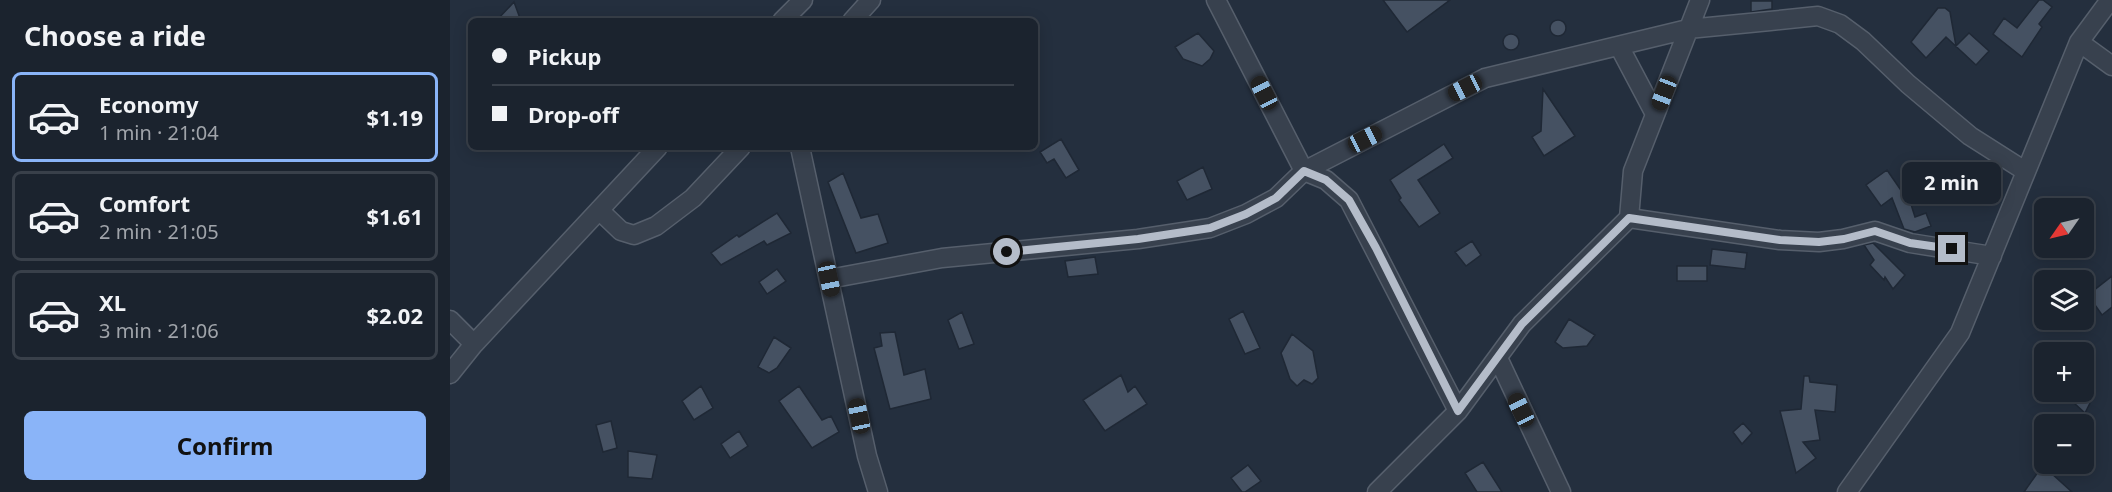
<!DOCTYPE html>
<html lang="en">
<head>
<meta charset="utf-8">
<style>
  :root { --surface:#1b232e; --page:#282f3a; --text:#f1f3f6; --muted:#a0a4aa; --line:#39404a; --accent:#8ab4f8 }
  body { margin:0; font-family:"Noto Sans",sans-serif; background:var(--page); color:var(--text); height:100vh; display:flex; flex-direction:column; font-size:22px; white-space:nowrap }
  * { box-sizing:border-box; margin:0 }
  p { font-size:20px; color:var(--muted) }
  .icon { flex:none; width:33px; height:33px; fill:none; stroke:currentColor; stroke-width:2; stroke-linecap:round; stroke-linejoin:round }
  .map { position:relative; flex:1; overflow:hidden }
  .side { display:flex; flex-direction:column; background:var(--surface); width:450px }
  .side>* { flex:none }
  .banner { position:absolute; left:18px; top:18px; width:570px; height:132px; border-radius:9px; box-shadow:0 3px 15px #0003,0 0 0 2px var(--line); display:grid; align-content:center; height:132px; padding:0 24px; background:var(--surface) }
  .needle { width:39px; rotate:236deg }
  .buttons { position:absolute; left:1584px; top:198px; display:grid; gap:12px }
  .buttons a { display:grid; place-items:center; width:60px; height:60px; border-radius:9px; background:var(--surface); box-shadow:0 3px 15px #0003,0 0 0 2px var(--line); font-size:30px }
  .end { position:absolute; width:27px; height:27px; margin:-14px; border:8px solid #b4bcc9; background:#111; box-shadow:0 0 0 3px #111 }
  .from { border-radius:50% }
  .bubble { position:absolute; height:42px; border-radius:9px; background:var(--surface); box-shadow:0 3px 15px #0003,0 0 0 2px var(--line); font-size:20px; font-weight:700; line-height:42px; text-align:center }
  .car { position:absolute; width:18px; height:36px; margin:-18px -9px; border-radius:8px; box-shadow:0 0 4px 2px #0007; background:linear-gradient(#222 24%,#8ab4d8 0 40%,#222 0 76%,#8ab4d8 0 86%,#222 0) }
  .banner b { display:flex; align-items:center; gap:21px; height:57px; font-size:22px }
  .banner b+b { border-top:2px solid var(--line) }
  .banner i { width:15px; height:15px; background:var(--text) }
  ul { padding:0; list-style:none }
  li { display:flex; align-items:center; gap:18px; height:90px; margin:0 12px 9px; padding:0 12px; border:3px solid var(--line); border-radius:9px }
  li div { flex:1 }
  li b { display:block; font-size:22px }
  li em { font-style:normal; font-weight:700 }
  li.on { border-color:var(--accent) }
  li>.icon { width:54px; height:54px; stroke-width:1.5 }
  h2 { padding:0 24px; font-size:27px; line-height:72px }
  .button { display:flex; gap:12px; margin-top:auto; padding:12px 24px }
  .button a { flex:1; height:69px; border-radius:9px; background:var(--accent); color:#111; font-size:24px; font-weight:700; line-height:69px; text-align:center }
  main { display:flex; flex:1; min-height:0 }
  .map>svg:first-child { display:block }
  .building { fill:#455162; stroke:#1f2835; stroke-width:1.5 }
  .lines { fill:none; stroke-linecap:round; stroke-linejoin:round }
  .minor-casing { stroke:#565f6c; stroke-width:21 }
  .minor { stroke:#38414e; stroke-width:18 }
  .route { stroke:#b4bcc9; stroke-width:8 }
</style>
</head>
<body>
<main>
<section class="side">
<h2>Choose a ride</h2>
<ul>
<li class="on"><svg class="icon" aria-label="car" viewBox="0 0 24 24"><path d="M5 17H2v-5l4-1 3-4h7l3 4 3 1v5h-3M9 17h6M6 11h13"/><circle cx="7" cy="17" r="2"/><circle cx="17" cy="17" r="2"/></svg><div><b>Economy</b><p>1 min · 21:04</p></div><em>$1.19</em></li>
<li><svg class="icon" aria-label="car" viewBox="0 0 24 24"><path d="M5 17H2v-5l4-1 3-4h7l3 4 3 1v5h-3M9 17h6M6 11h13"/><circle cx="7" cy="17" r="2"/><circle cx="17" cy="17" r="2"/></svg><div><b>Comfort</b><p>2 min · 21:05</p></div><em>$1.61</em></li>
<li><svg class="icon" aria-label="car" viewBox="0 0 24 24"><path d="M5 17H2v-5l4-1 3-4h7l3 4 3 1v5h-3M9 17h6M6 11h13"/><circle cx="7" cy="17" r="2"/><circle cx="17" cy="17" r="2"/></svg><div><b>XL</b><p>3 min · 21:06</p></div><em>$2.02</em></li>
</ul>
<div class="button"><a>Confirm</a></div>
</section>
<div class="map">
<svg width="1662" height="492" viewBox="0 0 1662 492">
  <rect width="100%" height="100%" fill="#242f3e"/>
  <path class="building" d="M933,0H1000L957,32Z
    M1589,0H1593L1602,7L1589,24L1592,27L1572,57L1543,34L1554,18L1567,28Z
    M1301,1H1322V9L1301,12Z
    M64,2L71,21H46Z
    M1488,8H1495L1500,12L1506,46L1519,33L1539,51L1526,65L1496,37L1476,58L1461,42Z
    M1100 28a8 8 0 1 1 16 0a8 8 0 1 1-16 0Z
    M748,33L764,51L760,59L752,66L733,59L725,47Z
    M1053 42a8 8 0 1 1 16 0a8 8 0 1 1-16 0Z
    M1093,89L1125,136L1094,156L1082,137L1091,131Z
    M611,139L629,170L616,178L604,159L597,163L590,152Z
    M994,144L1003,158L968,180L990,213L969,227L949,200L951,198L940,180Z
    M753,167L762,189L737,200L727,181Z
    M1437,170L1457,199L1459,198L1465,217L1476,213L1481,226L1465,232L1454,229L1442,198L1431,206L1416,185Z
    M393,173L411,218L428,214L438,243L406,253L378,182Z
    M327,213L341,233L317,245L314,241L271,265L261,253L287,235L289,237Z
    M1022,241L1031,255L1016,266L1005,252Z
    M1423,243L1455,275L1443,289L1435,277L1434,280L1420,265L1424,260L1414,245Z
    M1262,249L1297,253L1295,269L1260,265Z
    M645,257L648,274L618,277L615,261Z
    M1227,266H1257V281H1227Z
    M327,269L336,281L317,294L309,282Z
    M1662,276V307L1652,315L1638,295Z
    M793,311L810,348L795,354L779,319Z
    M512,312L524,344L509,349L498,320Z
    M1119,319L1145,335L1137,346L1113,348L1105,342Z
    M445,332L454,375L475,369L481,399L440,409L424,348L432,346L430,333Z
    M842,334L863,351L868,378L862,384L854,380L847,386L840,379L831,353Z
    M324,337L341,348L327,368L319,373L308,367Z
    M671,375L678,392L685,386L697,404L655,431L633,400Z
    M1354,376H1359L1360,382L1387,385L1385,412L1365,410L1370,440L1353,442L1366,458L1346,473L1330,411L1351,409Z
    M251,386L263,408L244,420L232,401Z
    M349,386L372,420L381,416L389,432L362,448L329,401Z
    M1612,392H1628L1643,397L1635,413Z
    M161,421L167,448L153,452L146,425Z
    M1293,423L1302,433L1292,444L1283,432Z
    M289,431L298,446L280,458L271,444Z
    M178,451L207,455L202,479L178,477Z
    M1033,462L1052,492H1027L1015,473Z
    M798,465L811,481L795,492H792L781,478Z
    M1593,465L1601,473L1622,492H1574Z"/>
  <g class="lines">
    <defs>
      <path id="minor" d="M766,0L854,171L876,180L899,200L1008,411
        M332,21L353,0
        M402,21L421,0
        M1629,42L1662,66
        M1169,46L1205,114
        M350,147L417,456L428,492
        M149,210L171,231L184,235L206,226L243,198L291,147
        M1179,218L1183,171L1250,0
        M379,279L492,258L688,239L760,228L796,214L826,198L854,171L1035,78L1238,29L1320,21L1368,16L1390,24L1413,41L1458,84L1520,136L1575,171
        M0,320L24,344
        M1048,358L1111,492
        M0,374L24,344L208,147
        M927,492L1008,411L1072,324L1179,218L1330,240L1369,242L1393,239L1425,231L1460,243L1542,256
        M1397,492L1510,333L1629,42L1660,0"/>
    </defs>
    <use href="#minor" class="minor-casing"/>
    <use href="#minor" class="minor"/>
  </g>
  <g class="lines">
    <path class="route" d="M557,252L688,239L760,228L796,214L826,198L854,171L876,180L899,200L926,248L1008,411L1072,324L1179,218L1330,240L1369,242L1394,239L1425,231L1460,243L1502,249"/>
  </g>
</svg>
<div class="buttons">
<a><svg class="needle" viewBox="-14 -14 28 28"><path d="M0-13l5 13h-10z" fill="#e53935"/><path d="M0 13l5-13h-10z" fill="#a0a4aa"/></svg></a>
<a><svg class="icon" aria-label="layers" viewBox="0 0 24 24"><path d="M12 4l9 5-9 5-9-5zM3 14l9 5 9-5"/></svg></a>
<a>+</a>
<a>−</a>
</div>
<i class="end from" style="left:557px;top:252px"></i>
<i class="end" style="left:1502px;top:249px"></i>
<div class="bubble" style="left:1452px;top:162px;width:99px">2 min</div>
<i class="car" style="left:1015px;top:88px;rotate:243deg"></i>
<i class="car" style="left:814px;top:93px;rotate:333deg"></i>
<i class="car" style="left:1214px;top:93px;rotate:201deg"></i>
<i class="car" style="left:915px;top:139px;rotate:63deg"></i>
<i class="car" style="left:379px;top:279px;rotate:168deg"></i>
<i class="car" style="left:1071px;top:410px;rotate:334deg"></i>
<i class="car" style="left:409px;top:416px;rotate:348deg"></i>
<div class="banner">
<b><i class="from"></i>Pickup</b>
<b><i></i>Drop-off</b>
</div>
</div>
</main>
</body>
</html>
